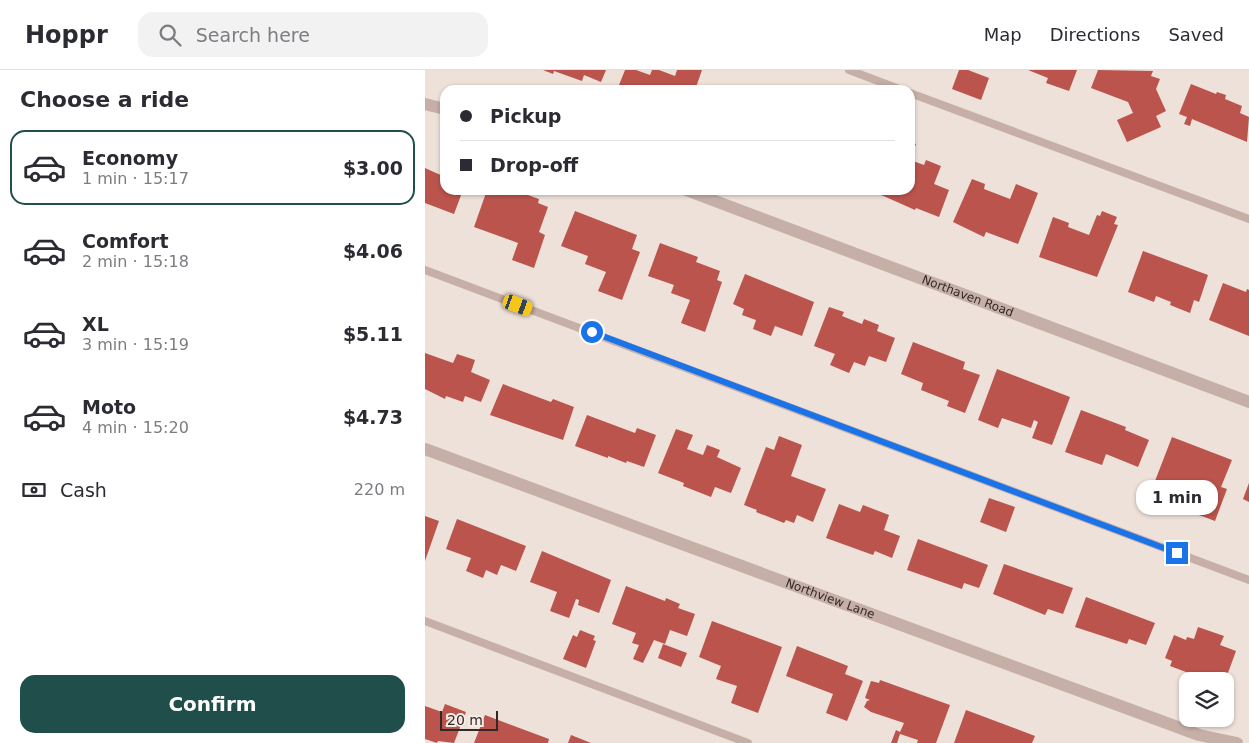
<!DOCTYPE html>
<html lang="en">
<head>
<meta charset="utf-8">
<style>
  :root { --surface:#fff; --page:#f2f2f3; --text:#2b2b33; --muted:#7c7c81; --line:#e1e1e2; --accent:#204f4b }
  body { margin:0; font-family:"DejaVu Sans",sans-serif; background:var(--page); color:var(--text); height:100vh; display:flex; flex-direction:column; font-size:19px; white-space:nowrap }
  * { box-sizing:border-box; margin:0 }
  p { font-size:16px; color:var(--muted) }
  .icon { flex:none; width:28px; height:28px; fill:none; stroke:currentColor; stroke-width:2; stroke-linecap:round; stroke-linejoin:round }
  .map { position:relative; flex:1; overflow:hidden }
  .details { display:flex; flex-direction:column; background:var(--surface); width:425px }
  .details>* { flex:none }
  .top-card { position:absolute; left:15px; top:15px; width:475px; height:110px; border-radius:15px; box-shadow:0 1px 4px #0004; display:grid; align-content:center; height:110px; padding:0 20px; background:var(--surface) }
  .tools { position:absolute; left:754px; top:602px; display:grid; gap:10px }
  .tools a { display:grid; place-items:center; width:55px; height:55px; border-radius:10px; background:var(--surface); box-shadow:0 1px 4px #0004; font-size:25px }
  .scale { position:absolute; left:15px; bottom:12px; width:58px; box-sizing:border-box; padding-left:5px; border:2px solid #322827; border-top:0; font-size:14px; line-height:18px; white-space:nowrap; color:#322827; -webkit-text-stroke:4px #f7ece5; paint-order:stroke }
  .end { position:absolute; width:22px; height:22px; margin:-11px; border:6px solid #1a73e8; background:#fff; box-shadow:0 0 0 2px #fff }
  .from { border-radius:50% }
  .bubble { position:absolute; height:35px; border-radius:15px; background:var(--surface); box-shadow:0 1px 4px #0004; font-size:16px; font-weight:700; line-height:35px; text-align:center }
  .car { position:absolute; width:15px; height:30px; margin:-15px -8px; border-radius:6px; box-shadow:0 0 4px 1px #0007; background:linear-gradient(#f5c518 24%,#345 0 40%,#f5c518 0 76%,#345 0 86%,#f5c518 0) }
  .top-card b { display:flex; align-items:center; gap:18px; height:48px; font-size:19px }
  .top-card b+b { border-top:1px solid var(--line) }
  .top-card i { width:12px; height:12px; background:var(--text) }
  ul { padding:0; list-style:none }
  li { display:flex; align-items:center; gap:15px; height:75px; margin:0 10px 8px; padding:0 10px; border:2px solid transparent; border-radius:15px }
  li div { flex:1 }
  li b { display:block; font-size:19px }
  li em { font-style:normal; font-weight:700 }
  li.selected { border-color:var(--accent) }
  li>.icon { width:45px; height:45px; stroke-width:1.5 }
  h2 { padding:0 20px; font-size:22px; line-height:60px }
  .pay { display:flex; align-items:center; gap:12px; height:55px; padding:0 20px; font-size:19px }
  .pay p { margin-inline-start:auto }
  .action { display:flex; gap:10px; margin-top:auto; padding:10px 20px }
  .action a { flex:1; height:58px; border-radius:15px; background:var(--accent); color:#fff; font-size:20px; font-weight:700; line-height:58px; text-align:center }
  header { display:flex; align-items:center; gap:30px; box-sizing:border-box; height:70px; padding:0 25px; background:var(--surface); border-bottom:1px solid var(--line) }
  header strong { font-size:24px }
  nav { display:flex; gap:28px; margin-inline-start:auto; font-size:18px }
  .search { width:350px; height:45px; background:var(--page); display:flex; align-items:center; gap:12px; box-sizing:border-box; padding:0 18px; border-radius:15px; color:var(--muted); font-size:19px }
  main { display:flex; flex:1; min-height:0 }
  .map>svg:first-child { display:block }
  .building { fill:#ba544c }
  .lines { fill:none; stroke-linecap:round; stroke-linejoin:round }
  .service { stroke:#c5afa7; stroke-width:8 }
  .minor { stroke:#c5afa7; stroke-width:12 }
  .tertiary { stroke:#c5afa7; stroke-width:12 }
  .route { stroke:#1a73e8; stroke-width:6 }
  .labels { text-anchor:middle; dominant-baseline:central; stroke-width:4; stroke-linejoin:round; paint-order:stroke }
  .street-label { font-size:12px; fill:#322827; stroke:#f7ece5 }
</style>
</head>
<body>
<header>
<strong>Hoppr</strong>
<div class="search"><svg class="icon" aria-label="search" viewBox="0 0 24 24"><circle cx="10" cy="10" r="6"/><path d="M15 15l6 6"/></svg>Search here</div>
<nav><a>Map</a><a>Directions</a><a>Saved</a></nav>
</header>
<main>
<section class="details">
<h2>Choose a ride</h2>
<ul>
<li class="selected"><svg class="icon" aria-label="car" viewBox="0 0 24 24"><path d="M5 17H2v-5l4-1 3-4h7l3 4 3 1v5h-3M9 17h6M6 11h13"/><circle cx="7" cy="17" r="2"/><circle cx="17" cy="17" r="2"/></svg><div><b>Economy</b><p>1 min · 15:17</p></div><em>$3.00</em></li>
<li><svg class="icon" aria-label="car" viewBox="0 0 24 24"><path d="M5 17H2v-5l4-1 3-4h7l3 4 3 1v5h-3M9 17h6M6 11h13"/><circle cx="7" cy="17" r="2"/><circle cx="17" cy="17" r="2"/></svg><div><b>Comfort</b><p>2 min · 15:18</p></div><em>$4.06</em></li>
<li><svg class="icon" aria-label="car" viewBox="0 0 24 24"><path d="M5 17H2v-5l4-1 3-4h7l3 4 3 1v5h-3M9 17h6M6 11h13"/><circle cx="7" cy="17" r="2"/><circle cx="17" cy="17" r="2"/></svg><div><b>XL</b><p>3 min · 15:19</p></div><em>$5.11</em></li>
<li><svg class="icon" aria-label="car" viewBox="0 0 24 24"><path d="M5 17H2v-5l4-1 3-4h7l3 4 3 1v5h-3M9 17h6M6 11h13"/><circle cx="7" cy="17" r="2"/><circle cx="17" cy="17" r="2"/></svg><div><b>Moto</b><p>4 min · 15:20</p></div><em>$4.73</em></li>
</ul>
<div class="pay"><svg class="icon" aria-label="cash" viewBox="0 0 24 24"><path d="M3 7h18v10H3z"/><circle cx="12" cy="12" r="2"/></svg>Cash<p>220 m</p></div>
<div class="action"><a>Confirm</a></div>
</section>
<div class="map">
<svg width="824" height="673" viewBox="0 0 824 673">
  <rect width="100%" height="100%" fill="#eee1d9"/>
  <path class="building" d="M118,0H181L176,12L159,5L157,11L129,1L128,4Z
    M200,0H211L225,5L227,0H234L250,6L252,0H277L270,20H192Z
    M534,0H543L564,8L556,30L527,19Z
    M603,0H652L644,21L621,13L623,8Z
    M673,0L728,1L726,6L735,9L731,19L741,41L731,46L736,57L702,72L692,50L708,43L703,32L666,18Z
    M766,14L791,24L792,22L801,25L800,29L817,36L815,43L824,47L822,72L767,49L765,56L759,54L762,47L754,44Z
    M485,72L491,74L487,84L490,85L488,91L499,95L501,90L516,96L509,114L524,120L514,147L491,138L490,140L445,120H485Z
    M0,98L20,107V120H38L29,144L0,133Z
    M547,109L560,114L559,119L585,129L591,114L613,123L593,174L561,162L559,167L528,152Z
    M62,120H89L114,129L113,133L123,137L114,162L120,165L109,198L87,190L93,173L49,157Z
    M150,141L212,165L207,179L215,182L197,230L173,221L181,202L160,194L163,186L136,176Z
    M677,141L692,147L689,154L693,155L672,207L614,187L628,147L644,153L643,157L664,165L672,145L675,146Z
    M235,173L273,187L271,192L295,201L292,210L297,212L280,262L256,253L265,230L246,223L249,215L223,206Z
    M718,181L783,205L774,232L769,230L765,243L745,235L746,232L731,226L729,232L703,222Z
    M320,204L389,232L377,266L350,256L346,266L328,259L331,250L317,245L319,239L308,234Z
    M798,213L821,222L822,219L824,220V266L784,250Z
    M404,237L419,242L417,246L437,254L439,249L454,255L452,261L470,268L461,292L444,286L440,296L429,292L424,303L405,295L410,284L389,276Z
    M488,272L540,292L538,299L555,305L540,343L522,336L524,331L496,320L498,313L476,304Z
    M0,283L28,293L32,284L50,290L46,302L65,310L56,332L40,326L38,332L21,326L20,329L0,319Z
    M572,299L645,327L627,375L607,368L613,352L609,350L606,358L577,348L573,358L553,350Z
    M78,314L126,332L128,329L149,337L138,370L65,345Z
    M656,340L701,357L700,360L724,370L713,397L681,384L677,395L640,382Z
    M162,345L210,363L212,358L231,365L219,397L202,391L201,393L183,386V388L150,376Z
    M251,359L268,365L262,379L278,385L282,375L295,380L292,387L316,398L306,423L290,417L286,427L258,416L259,413L233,403Z
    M354,366L377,375L366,406L401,419L388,452L372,445L369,453L361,450L359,453L331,442L332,440L319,435L341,377L349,380Z
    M747,367L807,390L796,417L802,419L790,451L766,442L772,427L730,411Z
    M824,413V432L818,429Z
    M564,428L590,437L581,462L555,452Z
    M414,434L435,442L438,435L464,445L459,460L475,466L467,488L450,481L448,485L401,468Z
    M0,446L14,451L0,491Z
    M32,449L101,476L91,501L76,495L72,505L61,500L58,508L41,501L46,488L21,479Z
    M493,469L563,495L554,518L539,513L537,519L482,500Z
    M117,481L186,510L174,543L153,535L154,530L151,529L144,548L125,541L132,522L105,512Z
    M579,494L648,518L638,544L623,539L620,545L568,524Z
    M201,516L240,531L241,528L255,534L253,538L270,544L262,566L245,560L240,574L229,570L218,593L208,589L214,575L207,573L211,563L187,554Z
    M661,527L730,553L721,575L704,569L702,574L650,557Z
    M287,551L357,577L333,643L306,633L312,616L291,609L296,596L274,587Z
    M773,557L799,566L795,575L811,581L800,611L787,606L785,611L745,596L747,591L740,588L749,565L761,570L762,567L769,569Z
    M155,560L170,566L168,570L171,571L161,598L138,589L148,565L152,567Z
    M238,574L262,583L256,597L233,588Z
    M372,576L423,596L420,604L438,611L422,651L401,643L408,624L361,606Z
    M455,610L525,635L511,673H492L493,670L475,664L472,673H466L471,660L475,662L479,653L446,642L439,637L442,631L445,630L440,628L446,611L454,613Z
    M20,634L41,642L29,673L13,671L12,673L0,669V636L17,642Z
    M541,640L610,666L607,673H529Z
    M60,645L124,669L123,673H49Z
    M146,665L166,673H143Z"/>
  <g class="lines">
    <path class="service" d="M424,0L477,20
      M485,23L824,149
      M0,200L824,510
      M0,551L323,673"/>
    <path class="minor" id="s1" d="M0,379L774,665L812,673"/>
    <g class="tertiary">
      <path d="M0,34L20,39"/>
      <path id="s2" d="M261,120L824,332"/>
    </g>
  </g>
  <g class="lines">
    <path class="route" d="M167,262L752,483"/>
  </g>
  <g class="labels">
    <g class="street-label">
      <text stroke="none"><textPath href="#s2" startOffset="301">Northaven Road</textPath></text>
      <text stroke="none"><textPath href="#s1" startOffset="432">Northview Lane</textPath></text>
    </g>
  </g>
</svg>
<div class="tools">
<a><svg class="icon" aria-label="layers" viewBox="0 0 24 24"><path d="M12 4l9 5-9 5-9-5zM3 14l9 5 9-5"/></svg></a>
</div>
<div class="scale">20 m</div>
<i class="end from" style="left:167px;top:262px"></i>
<i class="end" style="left:752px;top:483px"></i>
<div class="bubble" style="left:711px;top:410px;width:82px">1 min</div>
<i class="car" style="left:93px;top:235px;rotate:110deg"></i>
<div class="top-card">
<b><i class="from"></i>Pickup</b>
<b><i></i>Drop-off</b>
</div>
</div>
</main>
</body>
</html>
